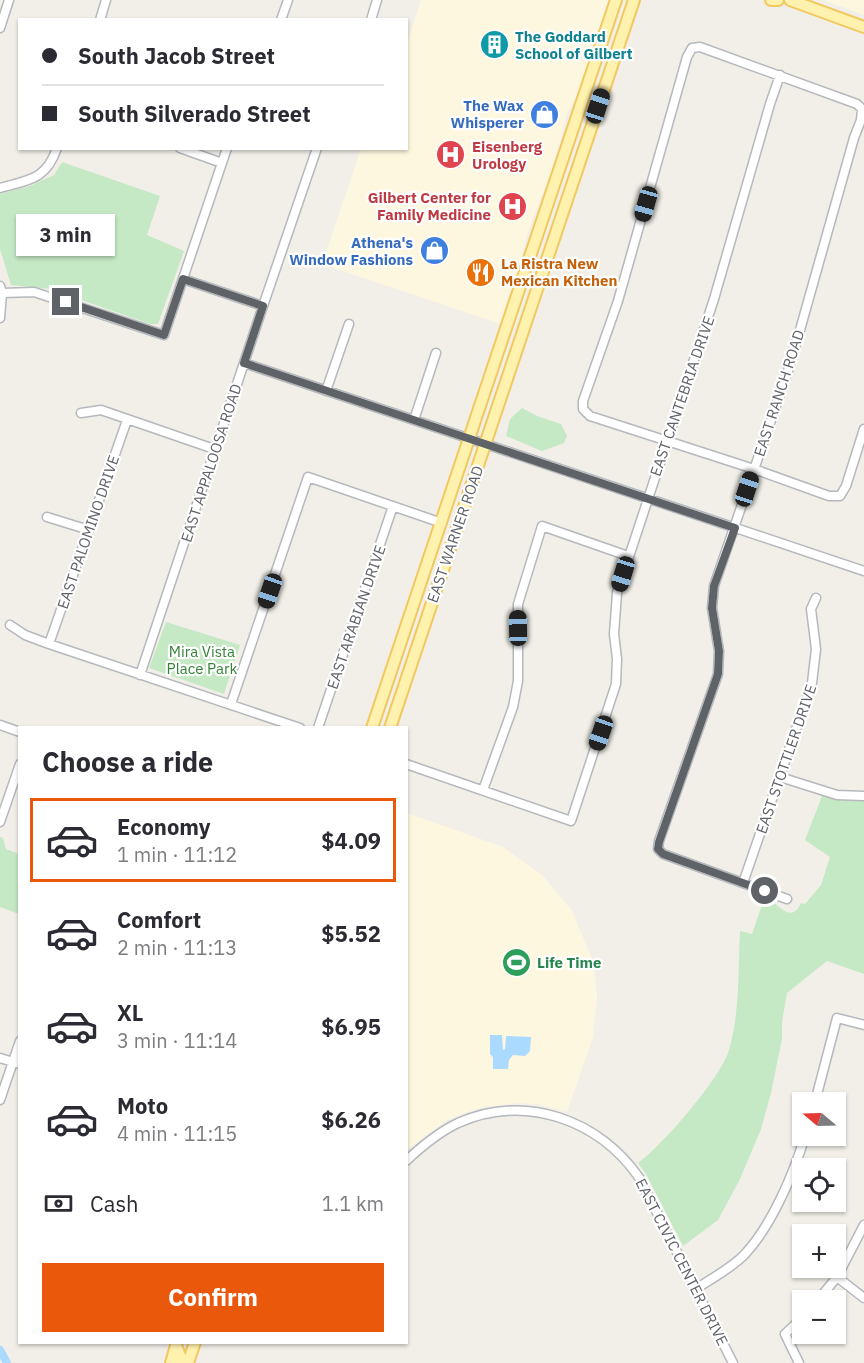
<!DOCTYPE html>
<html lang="en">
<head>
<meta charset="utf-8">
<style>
  :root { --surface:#fff; --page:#f7f7f7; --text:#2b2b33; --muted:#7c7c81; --line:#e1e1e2; --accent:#ea580c }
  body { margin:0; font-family:"IBM Plex Sans",sans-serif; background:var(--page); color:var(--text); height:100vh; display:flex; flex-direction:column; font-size:22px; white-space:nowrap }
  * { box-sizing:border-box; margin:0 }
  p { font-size:20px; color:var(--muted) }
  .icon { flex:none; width:33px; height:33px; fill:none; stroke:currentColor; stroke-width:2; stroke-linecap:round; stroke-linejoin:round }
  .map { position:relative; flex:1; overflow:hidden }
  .drawer { position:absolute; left:18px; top:726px; width:390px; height:618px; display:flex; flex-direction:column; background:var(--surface); border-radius:0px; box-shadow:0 2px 4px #0004 }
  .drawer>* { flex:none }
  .banner { position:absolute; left:18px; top:18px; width:390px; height:132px; border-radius:0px; box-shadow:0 2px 4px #0004; display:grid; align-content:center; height:132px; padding:0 24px; background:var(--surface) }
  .needle { width:39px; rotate:289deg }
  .tools { position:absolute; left:792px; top:1092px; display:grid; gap:12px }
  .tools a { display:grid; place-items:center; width:54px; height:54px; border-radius:0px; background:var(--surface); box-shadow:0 2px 4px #0004; font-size:30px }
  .end { position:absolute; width:27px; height:27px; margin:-14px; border:8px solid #5f6368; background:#fff; box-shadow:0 0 0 3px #fff }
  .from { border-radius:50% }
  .bubble { position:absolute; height:42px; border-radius:0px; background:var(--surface); box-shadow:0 2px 4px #0004; font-size:20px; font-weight:700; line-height:42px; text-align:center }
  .car { position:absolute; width:18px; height:36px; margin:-18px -9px; border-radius:8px; box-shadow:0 0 4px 2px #0007; background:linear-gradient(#222 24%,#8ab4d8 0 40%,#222 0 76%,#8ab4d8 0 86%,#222 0) }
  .banner b { display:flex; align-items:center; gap:21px; height:57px; font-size:22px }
  .banner b+b { border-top:2px solid var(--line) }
  .banner i { width:15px; height:15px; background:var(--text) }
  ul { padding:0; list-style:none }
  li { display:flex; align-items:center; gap:18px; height:84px; margin:0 12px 9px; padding:0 12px; border:3px solid transparent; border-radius:0px }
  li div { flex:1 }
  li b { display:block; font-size:22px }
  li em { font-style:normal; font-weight:700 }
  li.selected { border-color:var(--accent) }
  li>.icon { width:54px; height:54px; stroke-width:1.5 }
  h2 { padding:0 24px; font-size:27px; line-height:72px }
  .pay { display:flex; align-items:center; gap:15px; height:66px; padding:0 24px; font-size:22px }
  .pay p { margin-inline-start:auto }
  .action { display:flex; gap:12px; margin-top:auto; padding:12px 24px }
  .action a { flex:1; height:69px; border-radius:0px; background:var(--accent); color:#fff; font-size:24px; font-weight:700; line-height:69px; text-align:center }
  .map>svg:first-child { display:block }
  .commercial { fill:#fef7e0 }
  .green { fill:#c5e8c5 }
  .water { fill:#aadaff }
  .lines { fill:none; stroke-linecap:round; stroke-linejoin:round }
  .canal { stroke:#aadaff; stroke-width:8 }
  .minor-casing { stroke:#b5b8bc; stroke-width:11 }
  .major-casing { stroke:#f2c960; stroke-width:14 }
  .minor { stroke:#fff; stroke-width:8 }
  .major { stroke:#fff2af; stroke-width:10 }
  .route { stroke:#5f6368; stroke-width:8 }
  .labels { text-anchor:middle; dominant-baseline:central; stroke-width:4.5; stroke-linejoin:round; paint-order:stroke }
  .culture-label { font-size:15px; font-weight:bold; fill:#0d838f; stroke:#fff; text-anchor:start }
  .shop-label { font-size:15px; font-weight:bold; fill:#366cbe; stroke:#fff; text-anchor:end }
  .health-label { font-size:15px; font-weight:bold; fill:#be3a42; stroke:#fff; text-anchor:start }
  .food-label { font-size:15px; font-weight:bold; fill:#c56008; stroke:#fff; text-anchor:start }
  .street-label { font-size:15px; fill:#5f6368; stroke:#fff }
  .park-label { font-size:15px; fill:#348238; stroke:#fff }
  .leisure-label { font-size:15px; font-weight:bold; fill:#27864d; stroke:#fff; text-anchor:start }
</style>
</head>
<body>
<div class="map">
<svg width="864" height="1363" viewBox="0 0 864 1363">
  <rect width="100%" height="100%" fill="#f1efe8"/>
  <path class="commercial" d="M421,0H610L581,87L567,114L552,171L534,215L525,242L519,270L501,324L322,264L361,149L406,148L407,44Z
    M823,0H864V15Z
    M407,813L503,847L544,877L572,911L590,954L595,975L597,997L593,1037L567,1112L537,1104L520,1103L482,1107L445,1121L407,1150Z"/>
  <path class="green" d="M62,162L160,196L147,235L184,251L158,324H150L50,289L11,285L0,249V194L30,186L54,175Z
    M522,408L537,416L561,424L567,436L564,443L542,451L506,436L510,419Z
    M166,622L240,645L224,694L149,668Z
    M822,796L835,799L864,800V974L827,961L787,993L782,1021V1039L771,1093L761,1129L740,1179L718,1220L683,1246L646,1174L638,1163C662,1146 721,1078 729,1050C740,1012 738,970 740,931L752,934L765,896C777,902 791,926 801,903L805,904L821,885L830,857L805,840Z
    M0,837L3,838L6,849L19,854V914L0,907Z"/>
  <path class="water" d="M490,1035H502L503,1050L505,1049L506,1036L531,1037L530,1051L525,1056L513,1055L509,1060L508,1069H493V1057L490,1054Z"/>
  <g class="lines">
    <path class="canal" d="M0,1350L7,1363"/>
    <defs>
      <path id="minor" d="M100,20L106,0
        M281,20L288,0
        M371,20L377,0
        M0,28L9,0
        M180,148L222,163
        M0,188C29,180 46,180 57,148
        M183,279L263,306
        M0,286L2,293L0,318
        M2,293L34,292L164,335L227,148
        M244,363L864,571
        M326,391L349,324
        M81,413L101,410L217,450
        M414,420L436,353
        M47,517L89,530
        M10,625L25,635L49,644L300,728
        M49,644L127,420
        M140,675L263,306L317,148
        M231,704L308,477L442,523
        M0,725L20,732
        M318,728L393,506
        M406,764L571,821L616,684L617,659L614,634L617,593L714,299L770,104L780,75
        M780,777L837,795L864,796
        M483,790L513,707L518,681V604L542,526L628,556
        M0,822L20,764
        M743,883L812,683L816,649L811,609L816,598
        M787,899L663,854L658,849L659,841L718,674L719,651L712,608L714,586L791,362L854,138L861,120L862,109L857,104L700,47L692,48L687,57L618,301L583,401V409L590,416L754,469L829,496H840L846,486L864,429
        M0,1058L20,1064
        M0,1100L20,1041
        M815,1102L837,1018L864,1025
        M406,1161C422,1146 439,1132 458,1123C526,1093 600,1120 640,1179L733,1363
        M837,1277L864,1298
        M696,1289C712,1278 732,1268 745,1254C772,1225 794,1173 805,1136
        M818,1300L837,1277L864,1225
        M799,1363L785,1334L802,1318"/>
      <path id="major" d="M771,0H778
        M790,0L864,27
        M372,728L616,0
        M390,728L634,0
        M176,1346L181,1358L179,1363
        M171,1363L177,1342
        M188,1363L195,1342"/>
    </defs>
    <use href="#minor" class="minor-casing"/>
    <use href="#major" class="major-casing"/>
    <use href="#minor" class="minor"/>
    <use href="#major" class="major"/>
  </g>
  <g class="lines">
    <path class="route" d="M66,302L164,335L183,279L263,306L244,363L735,528L714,586L712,608L719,651L718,674L659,842L658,849L663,854L765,891"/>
  </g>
  <defs>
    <symbol id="building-disc" viewBox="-11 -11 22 22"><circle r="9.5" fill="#0f9aa8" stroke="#fff"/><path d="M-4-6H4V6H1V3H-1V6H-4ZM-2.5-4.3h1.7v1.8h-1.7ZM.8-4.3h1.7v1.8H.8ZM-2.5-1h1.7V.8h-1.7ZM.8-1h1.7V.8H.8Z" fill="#fff"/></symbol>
    <symbol id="shop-disc" viewBox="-11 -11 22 22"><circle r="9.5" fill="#3f7fe0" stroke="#fff"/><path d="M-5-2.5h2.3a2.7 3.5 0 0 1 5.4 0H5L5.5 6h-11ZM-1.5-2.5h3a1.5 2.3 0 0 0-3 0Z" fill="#fff"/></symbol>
    <symbol id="hospital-disc" viewBox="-11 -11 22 22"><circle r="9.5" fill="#e0444e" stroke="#fff"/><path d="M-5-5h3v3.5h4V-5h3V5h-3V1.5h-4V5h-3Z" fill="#fff"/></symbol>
    <symbol id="restaurant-disc" viewBox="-11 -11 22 22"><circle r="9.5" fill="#e8710a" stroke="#fff"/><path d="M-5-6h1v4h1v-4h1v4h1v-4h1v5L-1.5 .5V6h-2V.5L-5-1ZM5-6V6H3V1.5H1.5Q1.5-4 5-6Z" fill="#fff"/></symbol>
    <symbol id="stadium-disc" viewBox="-11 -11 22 22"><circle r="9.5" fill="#2e9e5b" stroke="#fff"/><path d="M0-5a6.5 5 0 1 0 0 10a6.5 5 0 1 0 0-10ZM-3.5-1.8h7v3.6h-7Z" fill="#fff"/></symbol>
  </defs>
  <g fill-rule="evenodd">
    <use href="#building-disc" x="478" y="28" width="33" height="33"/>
    <use href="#shop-disc" x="528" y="98" width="33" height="33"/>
    <use href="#hospital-disc" x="434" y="138" width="33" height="33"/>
    <use href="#hospital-disc" x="496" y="190" width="33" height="33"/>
    <use href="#shop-disc" x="418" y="234" width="33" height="33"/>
    <use href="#restaurant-disc" x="464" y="256" width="33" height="33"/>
    <use href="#stadium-disc" x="500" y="946" width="33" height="33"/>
  </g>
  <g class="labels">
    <g class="culture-label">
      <text x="515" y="36">The Goddard<tspan x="515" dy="17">School of Gilbert</tspan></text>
    </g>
    <g class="shop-label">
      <text x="524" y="105">The Wax<tspan x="524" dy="17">Whisperer</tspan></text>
      <text x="413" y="242">Athena's<tspan x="413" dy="17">Window Fashions</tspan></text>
    </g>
    <g class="health-label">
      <text x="472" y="146">Eisenberg<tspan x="472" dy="17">Urology</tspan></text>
      <text x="491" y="197" text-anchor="end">Gilbert Center for<tspan x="491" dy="17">Family Medicine</tspan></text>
    </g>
    <g class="food-label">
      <text x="501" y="263">La Ristra New<tspan x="501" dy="17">Mexican Kitchen</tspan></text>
    </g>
    <g class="street-label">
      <text transform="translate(779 393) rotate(-72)">EAST RANCH ROAD</text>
      <text transform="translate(682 396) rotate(-71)">EAST CANTEBRIA DRIVE</text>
      <text transform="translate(211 463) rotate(-72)">EAST APPALOOSA ROAD</text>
      <text transform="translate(88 532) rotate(-71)">EAST PALOMINO DRIVE</text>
      <text transform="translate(455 534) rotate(-71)">EAST WARNER ROAD</text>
      <text transform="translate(356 617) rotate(-71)">EAST ARABIAN DRIVE</text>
      <text transform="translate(786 759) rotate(-71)">EAST STOTTLER DRIVE</text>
      <text transform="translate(682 1262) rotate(63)">EAST CIVIC CENTER DRIVE</text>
    </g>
    <g class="park-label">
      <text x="202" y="651">Mira Vista<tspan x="202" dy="17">Place Park</tspan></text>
    </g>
    <g class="leisure-label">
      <text x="537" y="962">Life Time</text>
    </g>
  </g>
</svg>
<div class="tools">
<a><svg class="needle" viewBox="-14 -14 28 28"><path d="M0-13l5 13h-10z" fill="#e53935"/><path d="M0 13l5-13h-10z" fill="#7c7c81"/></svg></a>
<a><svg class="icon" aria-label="locate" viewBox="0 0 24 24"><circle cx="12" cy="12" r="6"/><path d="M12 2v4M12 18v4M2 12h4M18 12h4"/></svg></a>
<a>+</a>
<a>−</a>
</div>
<i class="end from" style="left:765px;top:891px"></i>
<i class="end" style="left:66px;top:302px"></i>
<div class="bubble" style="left:16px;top:214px;width:99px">3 min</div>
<i class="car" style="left:598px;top:106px;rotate:18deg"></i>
<i class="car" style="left:646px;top:204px;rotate:196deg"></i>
<i class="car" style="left:747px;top:489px;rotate:18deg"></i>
<i class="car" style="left:623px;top:574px;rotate:197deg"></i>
<i class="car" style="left:270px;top:591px;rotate:199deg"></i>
<i class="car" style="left:518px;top:628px;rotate:359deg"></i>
<i class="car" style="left:601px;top:733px;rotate:199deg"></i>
<div class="banner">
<b><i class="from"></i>South Jacob Street</b>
<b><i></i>South Silverado Street</b>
</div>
<section class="drawer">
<h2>Choose a ride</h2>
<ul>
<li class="selected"><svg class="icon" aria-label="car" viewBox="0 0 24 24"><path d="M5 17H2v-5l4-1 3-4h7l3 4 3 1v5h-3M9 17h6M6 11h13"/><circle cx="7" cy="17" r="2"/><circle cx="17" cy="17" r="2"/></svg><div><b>Economy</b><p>1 min · 11:12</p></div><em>$4.09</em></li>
<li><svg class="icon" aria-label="car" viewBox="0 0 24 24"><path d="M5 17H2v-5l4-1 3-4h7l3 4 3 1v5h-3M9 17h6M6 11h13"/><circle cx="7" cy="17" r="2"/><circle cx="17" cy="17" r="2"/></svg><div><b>Comfort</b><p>2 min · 11:13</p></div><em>$5.52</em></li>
<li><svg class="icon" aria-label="car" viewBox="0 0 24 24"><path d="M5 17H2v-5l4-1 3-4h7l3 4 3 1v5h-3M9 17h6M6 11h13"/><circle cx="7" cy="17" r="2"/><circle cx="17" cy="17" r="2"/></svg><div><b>XL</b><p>3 min · 11:14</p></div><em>$6.95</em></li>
<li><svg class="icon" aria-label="car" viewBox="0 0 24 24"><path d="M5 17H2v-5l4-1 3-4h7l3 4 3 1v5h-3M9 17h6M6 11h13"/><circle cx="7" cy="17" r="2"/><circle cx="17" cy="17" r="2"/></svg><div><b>Moto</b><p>4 min · 11:15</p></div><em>$6.26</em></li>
</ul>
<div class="pay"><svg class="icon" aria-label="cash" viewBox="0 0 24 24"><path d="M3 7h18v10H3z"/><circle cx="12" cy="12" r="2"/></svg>Cash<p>1.1 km</p></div>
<div class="action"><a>Confirm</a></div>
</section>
</div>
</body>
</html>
